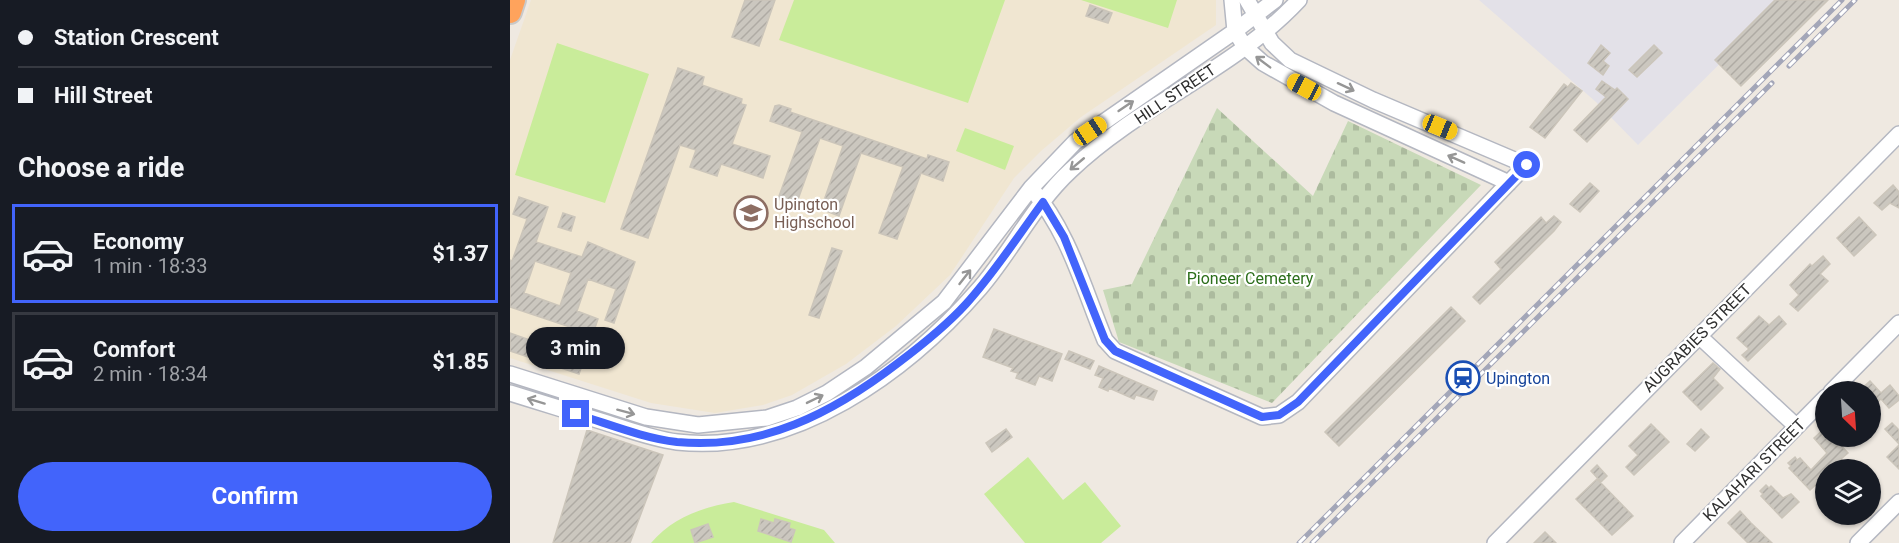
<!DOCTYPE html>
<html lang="en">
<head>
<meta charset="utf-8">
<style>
  :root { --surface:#171b24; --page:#242831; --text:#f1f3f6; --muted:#9ea1a6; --line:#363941; --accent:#4264fb }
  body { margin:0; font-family:Roboto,sans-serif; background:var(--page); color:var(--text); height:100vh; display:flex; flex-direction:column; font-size:22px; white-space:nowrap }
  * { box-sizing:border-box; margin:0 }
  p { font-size:20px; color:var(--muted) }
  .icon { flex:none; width:33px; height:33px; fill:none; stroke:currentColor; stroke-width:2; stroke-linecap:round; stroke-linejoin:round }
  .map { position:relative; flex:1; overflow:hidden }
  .details { display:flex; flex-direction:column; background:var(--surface); width:510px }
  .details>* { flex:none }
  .top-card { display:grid; align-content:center; height:132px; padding:0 18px; background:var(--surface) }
  .needle { width:39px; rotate:155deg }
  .controls { position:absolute; left:1305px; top:381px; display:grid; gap:12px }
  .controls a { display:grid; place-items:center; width:66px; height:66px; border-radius:50%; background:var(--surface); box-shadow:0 2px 4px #0004; font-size:30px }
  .end { position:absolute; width:27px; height:27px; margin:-14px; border:8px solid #4264fb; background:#fff; box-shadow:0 0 0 3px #fff }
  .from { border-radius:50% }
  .bubble { position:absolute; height:42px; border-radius:21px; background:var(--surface); box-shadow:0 2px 4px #0004; font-size:20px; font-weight:700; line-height:42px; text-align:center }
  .car { position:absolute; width:18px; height:36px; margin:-18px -9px; border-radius:8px; box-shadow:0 0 4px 2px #0007; background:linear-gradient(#f5c518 24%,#345 0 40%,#f5c518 0 76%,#345 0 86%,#f5c518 0) }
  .top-card b { display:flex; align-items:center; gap:21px; height:57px; font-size:22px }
  .top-card b+b { border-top:2px solid var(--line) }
  .top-card i { width:15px; height:15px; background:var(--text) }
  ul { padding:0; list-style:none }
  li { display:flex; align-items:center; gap:18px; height:99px; margin:0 12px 9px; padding:0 6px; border:3px solid var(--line); border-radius:0px }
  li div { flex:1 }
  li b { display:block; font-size:22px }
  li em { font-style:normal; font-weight:700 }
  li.active { border-color:var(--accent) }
  li>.icon { width:54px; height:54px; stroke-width:1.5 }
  h2 { padding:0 18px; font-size:27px; line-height:72px }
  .cta { display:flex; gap:12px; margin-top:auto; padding:12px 18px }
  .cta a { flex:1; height:69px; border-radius:36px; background:var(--accent); color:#fff; font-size:24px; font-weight:700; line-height:69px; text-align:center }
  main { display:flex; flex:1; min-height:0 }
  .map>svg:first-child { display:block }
  .industrial { fill:#e3e1e8 }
  .education { fill:#f0e6d1 }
  .cemetery { fill:url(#cemetery-stones) }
  .pitch { fill:#c9ec9a }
  .building { fill:url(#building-hatch); stroke:#cbc5ba; stroke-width:1.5; fill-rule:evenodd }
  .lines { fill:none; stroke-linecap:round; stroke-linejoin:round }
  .minor-casing { stroke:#b4b7c1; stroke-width:18 }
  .highway-casing { stroke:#c9c9c9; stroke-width:26 }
  .minor { stroke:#fff; stroke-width:15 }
  .highway { stroke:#ffa35c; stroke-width:22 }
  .rail-casing { stroke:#a3a6b8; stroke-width:5 }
  .rail { stroke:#fff; stroke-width:3; stroke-dasharray:9; stroke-linecap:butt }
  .oneway { stroke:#969696 }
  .route { stroke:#4264fb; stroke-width:8 }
  .labels { text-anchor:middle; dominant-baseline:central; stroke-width:4.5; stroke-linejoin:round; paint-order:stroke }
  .street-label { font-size:16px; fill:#2e2e2e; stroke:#fff }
  .education-label { font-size:16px; fill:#785e54; stroke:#fff; text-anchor:start }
  .park-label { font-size:16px; fill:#2c6e1b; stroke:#fff }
  .transit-label { font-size:16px; fill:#164399; stroke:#fff; text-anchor:start }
</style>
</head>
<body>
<main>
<section class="details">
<div class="top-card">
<b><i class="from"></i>Station Crescent</b>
<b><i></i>Hill Street</b>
</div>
<h2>Choose a ride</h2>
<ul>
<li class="active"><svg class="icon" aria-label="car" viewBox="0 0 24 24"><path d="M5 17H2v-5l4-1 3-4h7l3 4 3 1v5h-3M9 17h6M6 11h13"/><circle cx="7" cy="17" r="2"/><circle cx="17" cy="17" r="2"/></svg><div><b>Economy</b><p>1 min · 18:33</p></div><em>$1.37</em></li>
<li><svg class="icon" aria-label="car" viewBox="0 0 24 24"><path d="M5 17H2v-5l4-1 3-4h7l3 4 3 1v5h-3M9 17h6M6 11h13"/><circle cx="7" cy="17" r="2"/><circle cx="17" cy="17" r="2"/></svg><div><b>Comfort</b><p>2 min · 18:34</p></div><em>$1.85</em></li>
</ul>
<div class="cta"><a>Confirm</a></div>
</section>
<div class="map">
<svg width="1389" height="543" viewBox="0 0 1389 543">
  <defs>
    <pattern id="cemetery-stones" width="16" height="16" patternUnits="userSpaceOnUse" patternTransform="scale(1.5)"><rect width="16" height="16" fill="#c8d9b8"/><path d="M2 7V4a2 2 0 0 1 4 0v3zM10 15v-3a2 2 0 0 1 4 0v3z" fill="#acbb9e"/></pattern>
    <pattern id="building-hatch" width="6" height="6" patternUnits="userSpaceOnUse" patternTransform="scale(1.5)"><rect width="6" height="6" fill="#cbc7bf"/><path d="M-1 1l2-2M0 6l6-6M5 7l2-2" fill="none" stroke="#afaba4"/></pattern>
  </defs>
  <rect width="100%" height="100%" fill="#efe9e1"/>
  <path class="industrial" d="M969,0H1274L1128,145L1086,102Z"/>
  <path class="education" d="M21,0H706V25L571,117L531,151L504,178L440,275L386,326L336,364L282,395L253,405L205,413L141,403L0,358V60Z"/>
  <path class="cemetery" d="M707,108L803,196L838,121L971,185L762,403L609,342L593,290L622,284Z"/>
  <path class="pitch" d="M284,0H495L458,103L269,40Z
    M571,0H667L658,28Z
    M47,43L139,74L95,203L5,175Z
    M455,128L504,146L495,170L446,151Z
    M518,457L553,500L575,482L611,526L591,543H515L474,494Z
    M224,502L314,530L325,543H141C162,518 192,507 224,502Z"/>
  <path class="building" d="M235,0H265L249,46L222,37Z
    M1265,0H1318L1231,86L1205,60Z
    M580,5L602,13L598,23L576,16Z
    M1091,45L1100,53L1093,61L1099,66L1093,75L1078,63Z
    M1144,45L1152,53L1127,77L1119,70Z
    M168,68L194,77L192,85L232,99L231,104L236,105L222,144L260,156L253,178L211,164L207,176L180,167L186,150L170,145L138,238L111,229Z
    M1092,81L1105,90L1107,88L1118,99L1077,142L1064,130L1096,97L1086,89Z
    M1061,83L1072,91L1035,138L1020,127L1054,84L1058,87Z
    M269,105L281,109L280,112L417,159L418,155L439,162L433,181L411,173L387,239L369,233L393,167L351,153L329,216L311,209L333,146L310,138L286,205L268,199L292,132L260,121L265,106Z
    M1080,183L1089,191L1070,212L1060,204Z
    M1383,185L1389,192V208L1380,203L1372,210L1364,203Z
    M9,197L38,207L26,242L72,257L78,242L125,262L104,323L95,320L106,289L78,279L67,311L88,319L69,374L0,351V333L57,353L66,329L0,307V260L2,261L17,219L3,214ZM25,261L61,273L50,306L14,293Z
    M53,213L65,217L61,231L48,227Z
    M1044,216L1051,222L1044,231L970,304L963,297L991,269L985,262L1031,217L1036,223Z
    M1349,217L1366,235L1344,256L1327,238Z
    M322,248L332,251L309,318L299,315Z
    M1313,256L1320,264L1310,274L1318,281L1288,311L1280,304L1289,295L1280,285L1300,264L1302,266Z
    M941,307L955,321L829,446L815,432Z
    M1249,316L1259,325L1269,316L1276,324L1238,361L1232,355L1239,349L1227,338Z
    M484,329L552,354L542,381L529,376L525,385L506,378L508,373L501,371L503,368L473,357Z
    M559,351L584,361L580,369L555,359Z
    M1203,363L1210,369L1203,378L1213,388L1191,410L1173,392Z
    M589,366L647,391L643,400L626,395L624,399L599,388L598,391L589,387L593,378L585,375Z
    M1360,381L1371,393L1380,385L1389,396V400L1379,408L1371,399L1365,404L1360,398V392H1348Z
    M1382,423L1389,430V444L1375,429Z
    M1141,424L1159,442L1124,475L1116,467L1128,455L1119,446Z
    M1316,427V436H1322L1338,453L1331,459L1337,465L1332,470H1316L1308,477L1311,480L1300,490L1279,468L1281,466L1278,463L1285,457L1287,460L1290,458L1301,470L1317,453L1304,438Z
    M496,429L502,437L482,452L476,443Z
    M1191,429L1199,437L1185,451L1177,444Z
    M77,430L153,455L120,543H43Z
    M1389,445V469L1377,457Z
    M1087,465L1097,476L1091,482L1081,471Z
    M1087,479L1123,516L1102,535L1066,499Z
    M1256,485L1259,488L1261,486L1273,498L1281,494L1289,502L1272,518L1251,496L1253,494L1250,491Z
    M1230,511L1241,523L1262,543H1238L1218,523Z
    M251,519L264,523L265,519L280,523L279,528L285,530L281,542L248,531Z
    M198,524L203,537L185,543L181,530Z
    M1035,532L1046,543H1024Z"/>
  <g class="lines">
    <defs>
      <path id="minor" d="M722,0L725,31L735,47L753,63L824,103L999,183
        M521,188C559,232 573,287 595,340L605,351L752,417L769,415L788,402L1016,165L863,100L780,60L762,43L737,0
        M1189,336L1286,426
        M0,374L136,417L188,425L257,418L287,408L317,393L356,367L434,302L521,188L565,142L725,31L765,0
        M1321,392L1389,323
        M0,393C32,403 65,413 97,423C119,430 143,439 167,442C284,455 397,372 470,288C502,251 524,204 561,170C630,104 724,70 789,0
        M985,543L1389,134
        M1172,543L1316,397
        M1348,543L1389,502"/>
      <path id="highway" d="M0,12L4,0"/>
    </defs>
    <use href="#minor" class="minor-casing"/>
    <use href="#highway" class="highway-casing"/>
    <use href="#minor" class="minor"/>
    <use href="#highway" class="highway"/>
    <defs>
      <path id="rail" d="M1279,66L1345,0
        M789,543L1332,0
        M802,543L1262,83"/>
    </defs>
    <use href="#rail" class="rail-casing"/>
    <use href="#rail" class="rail"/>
  </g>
  <defs><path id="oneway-shaft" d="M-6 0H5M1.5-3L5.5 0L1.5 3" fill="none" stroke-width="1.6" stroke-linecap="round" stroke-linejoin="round" transform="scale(1.5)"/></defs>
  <g class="oneway">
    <use href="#oneway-shaft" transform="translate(753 62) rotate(-143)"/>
    <use href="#oneway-shaft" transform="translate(836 87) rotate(25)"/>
    <use href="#oneway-shaft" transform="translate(616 106) rotate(-34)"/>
    <use href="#oneway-shaft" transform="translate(946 159) rotate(-156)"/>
    <use href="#oneway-shaft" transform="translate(567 164) rotate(140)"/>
    <use href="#oneway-shaft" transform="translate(455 277) rotate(-52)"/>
    <use href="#oneway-shaft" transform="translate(305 399) rotate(-26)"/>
    <use href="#oneway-shaft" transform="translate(26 401) rotate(-163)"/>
    <use href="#oneway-shaft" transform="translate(116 412) rotate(15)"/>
  </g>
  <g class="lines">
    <path class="route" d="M66,414C99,424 133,438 167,442C252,450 323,413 388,363C412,345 436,326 456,304C485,272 508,236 533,202L554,237L595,340L605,351L752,417L769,415L788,402L1017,165"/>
  </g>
  <defs>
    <symbol id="university-ring" viewBox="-11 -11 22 22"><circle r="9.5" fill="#fff" stroke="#8d6e63" stroke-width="1.5"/><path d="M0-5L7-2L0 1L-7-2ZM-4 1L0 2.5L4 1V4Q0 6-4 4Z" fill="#8d6e63"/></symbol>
    <symbol id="station-ring" viewBox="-11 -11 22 22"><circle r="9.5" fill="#fff" stroke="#1a4fb4" stroke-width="1.5"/><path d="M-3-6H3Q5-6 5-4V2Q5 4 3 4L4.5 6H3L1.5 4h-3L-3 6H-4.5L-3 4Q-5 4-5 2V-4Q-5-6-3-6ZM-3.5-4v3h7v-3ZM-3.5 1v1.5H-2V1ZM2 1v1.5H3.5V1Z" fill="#1a4fb4"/></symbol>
  </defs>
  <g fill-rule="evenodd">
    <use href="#university-ring" x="222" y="194" width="38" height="38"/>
    <use href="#station-ring" x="934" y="359" width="38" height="38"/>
  </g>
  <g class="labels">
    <g class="street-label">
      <text transform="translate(665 94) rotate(-34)">HILL STREET</text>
      <text transform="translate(1187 338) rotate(-45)">AUGRABIES STREET</text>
      <text transform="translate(1244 470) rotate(-45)">KALAHARI STREET</text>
    </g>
    <g class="education-label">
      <text x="264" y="204">Upington<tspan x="264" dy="18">Highschool</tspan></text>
    </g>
    <g class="park-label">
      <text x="740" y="278">Pioneer Cemetery</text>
    </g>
    <g class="transit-label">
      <text x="976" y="378">Upington</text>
    </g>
  </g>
</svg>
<div class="controls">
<a><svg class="needle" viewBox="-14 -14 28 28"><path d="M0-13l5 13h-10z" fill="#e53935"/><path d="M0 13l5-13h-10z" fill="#9ea1a6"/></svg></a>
<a><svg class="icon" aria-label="layers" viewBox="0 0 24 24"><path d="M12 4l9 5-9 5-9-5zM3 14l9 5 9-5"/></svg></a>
</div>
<i class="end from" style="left:1017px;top:165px"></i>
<i class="end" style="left:66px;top:414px"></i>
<div class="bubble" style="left:16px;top:327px;width:99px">3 min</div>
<i class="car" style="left:794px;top:87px;rotate:298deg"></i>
<i class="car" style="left:930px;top:127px;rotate:112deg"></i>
<i class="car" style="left:580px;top:131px;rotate:56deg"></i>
</div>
</main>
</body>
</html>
